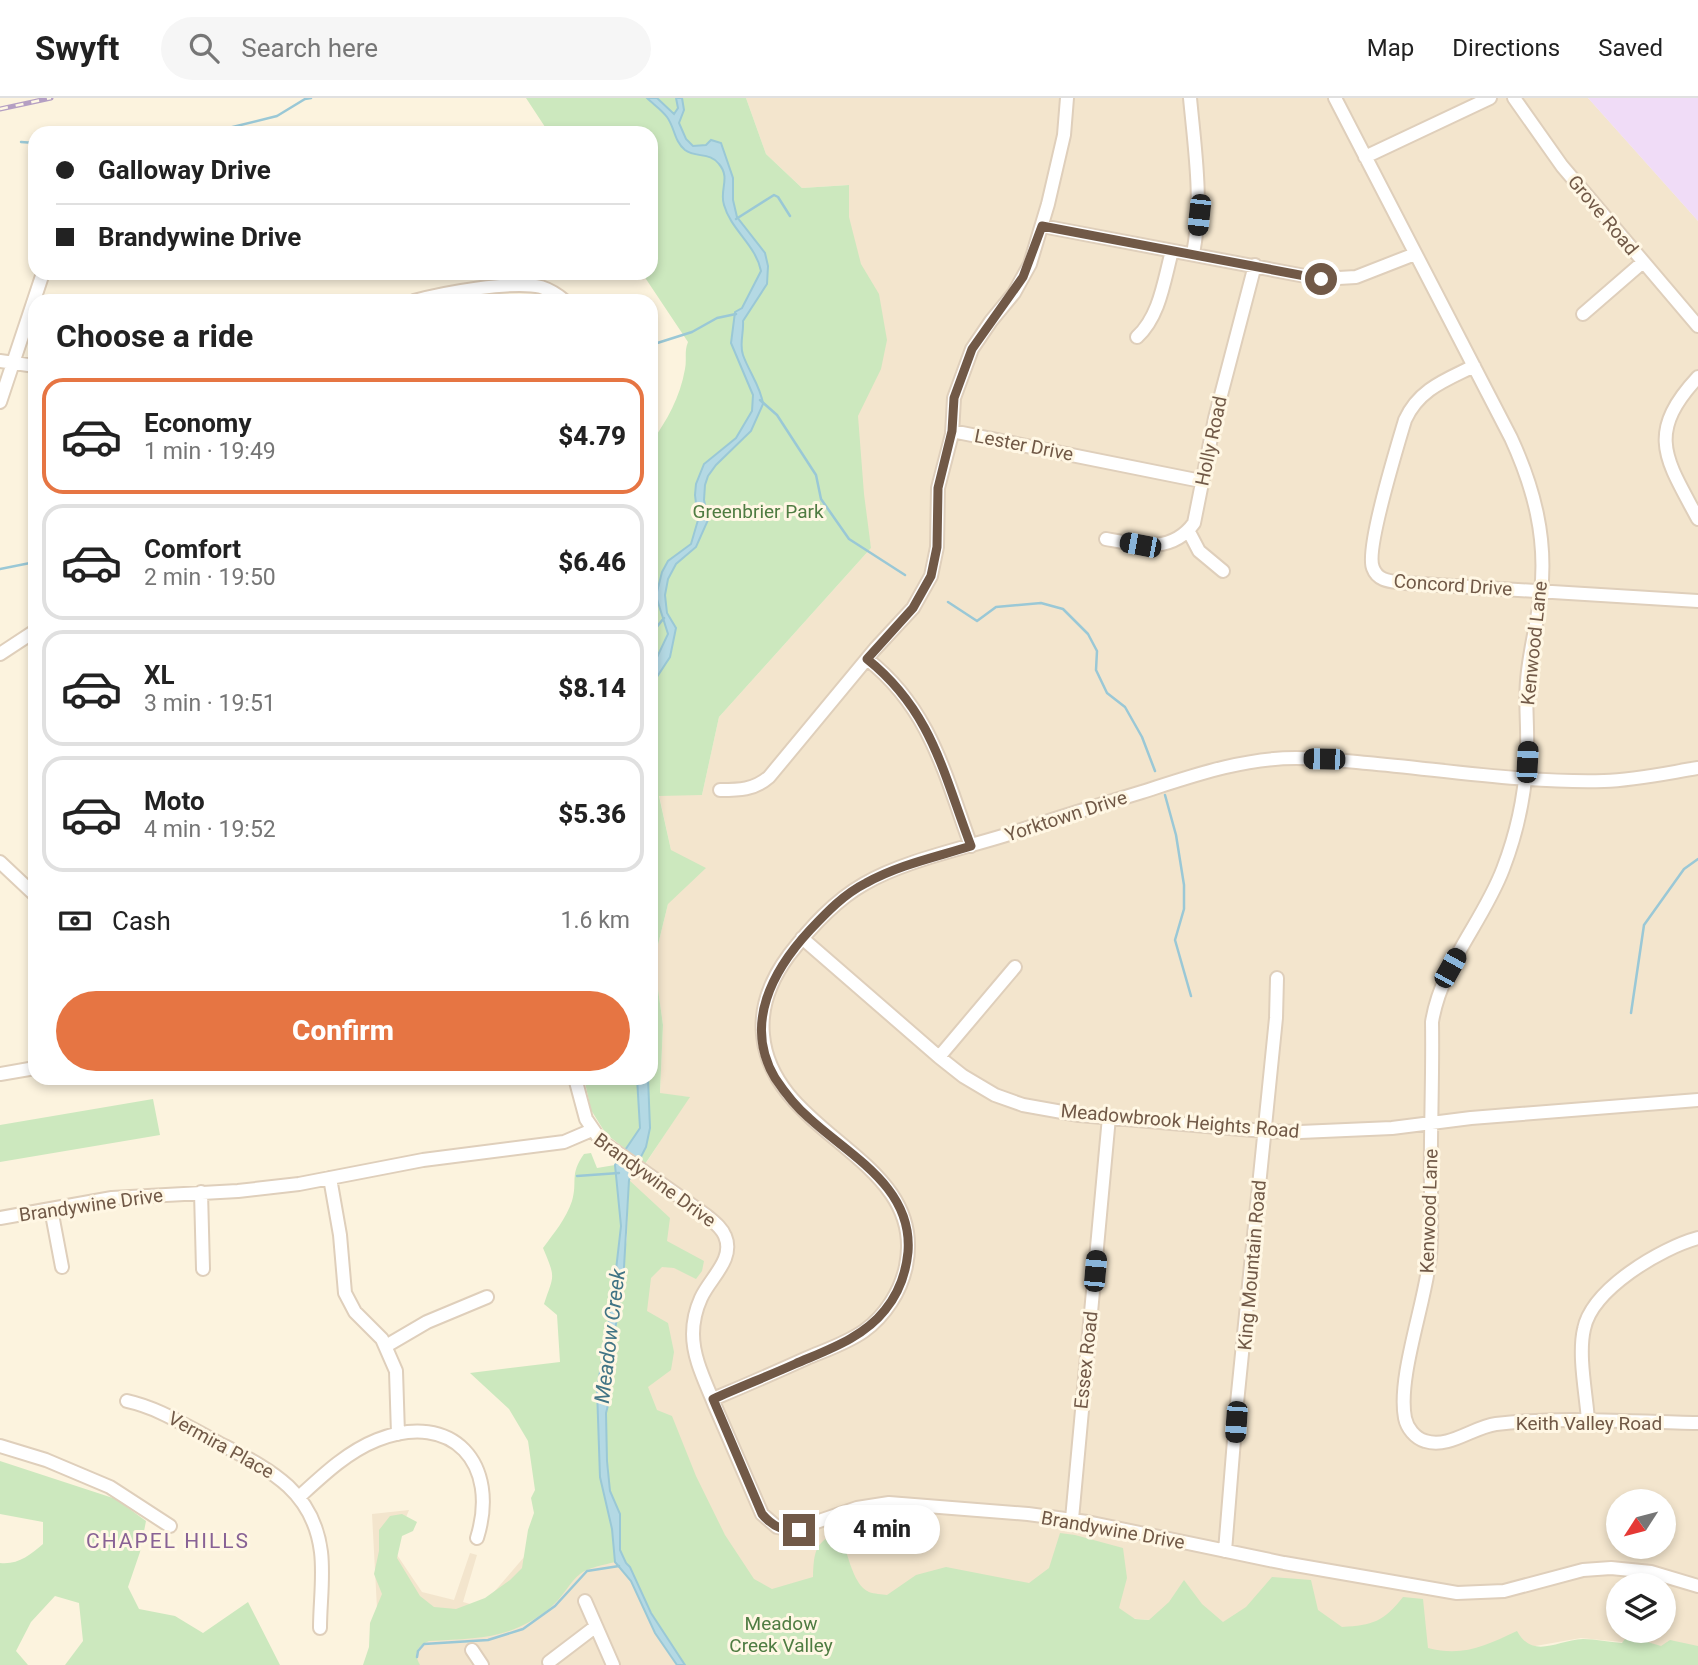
<!DOCTYPE html>
<html lang="en">
<head>
<meta charset="utf-8">
<style>
  :root { --surface:#fff; --page:#f6f6f6; --text:#222; --muted:#767676; --line:#e0e0e0; --accent:#e67543 }
  body { margin:0; font-family:Roboto,sans-serif; background:var(--page); color:var(--text); height:100vh; display:flex; flex-direction:column; font-size:26px; white-space:nowrap }
  * { box-sizing:border-box; margin:0 }
  p { font-size:23px; color:var(--muted) }
  .icon { flex:none; width:38px; height:38px; fill:none; stroke:currentColor; stroke-width:2; stroke-linecap:round; stroke-linejoin:round }
  .map { position:relative; flex:1; overflow:hidden }
  .side { position:absolute; left:28px; top:196px; width:630px; height:791px; display:flex; flex-direction:column; background:var(--surface); border-radius:21px; box-shadow:0 4px 10px #0003 }
  .side>* { flex:none }
  .hud { position:absolute; left:28px; top:28px; width:630px; height:154px; border-radius:21px; box-shadow:0 4px 10px #0003; display:grid; align-content:center; height:154px; padding:0 28px; background:var(--surface) }
  .needle { width:46px; rotate:234deg }
  .fabs { position:absolute; left:1606px; top:1391px; display:grid; gap:14px }
  .fabs a { display:grid; place-items:center; width:70px; height:70px; border-radius:50%; background:var(--surface); box-shadow:0 4px 10px #0003; font-size:35px }
  .end { position:absolute; width:32px; height:32px; margin:-16px; border:9px solid #715947; background:#fff; box-shadow:0 0 0 4px #fff }
  .from { border-radius:50% }
  .bubble { position:absolute; height:49px; border-radius:24px; background:var(--surface); box-shadow:0 4px 10px #0003; font-size:23px; font-weight:800; line-height:49px; text-align:center }
  .car { position:absolute; width:21px; height:42px; margin:-21px -10px; border-radius:9px; box-shadow:0 0 5px 2px #0007; background:linear-gradient(#222 24%,#8ab4d8 0 40%,#222 0 76%,#8ab4d8 0 86%,#222 0) }
  .hud b { display:flex; align-items:center; gap:24px; height:66px; font-size:26px }
  .hud b+b { border-top:2px solid var(--line) }
  .hud i { width:18px; height:18px; background:var(--text) }
  ul { padding:0; list-style:none }
  li { display:flex; align-items:center; gap:21px; height:116px; margin:0 14px 10px; padding:0 14px; border:4px solid var(--line); border-radius:21px }
  li div { flex:1 }
  li b { display:block; font-size:26px }
  li em { font-style:normal; font-weight:800 }
  li.selected { border-color:var(--accent) }
  li>.icon { width:63px; height:63px; stroke-width:1.5 }
  h2 { padding:0 28px; font-size:32px; line-height:84px }
  .pay { display:flex; align-items:center; gap:18px; height:77px; padding:0 28px; font-size:26px }
  .pay p { margin-inline-start:auto }
  .button { display:flex; gap:14px; margin-top:auto; padding:14px 28px }
  .button a { flex:1; height:80px; border-radius:42px; background:var(--accent); color:#fff; font-size:28px; font-weight:800; line-height:80px; text-align:center }
  header { display:flex; align-items:center; gap:42px; box-sizing:border-box; height:98px; padding:0 35px; background:var(--surface); border-bottom:2px solid var(--line) }
  header strong { font-size:33px }
  nav { display:flex; gap:38px; margin-inline-start:auto; font-size:24px }
  .search { width:490px; height:63px; background:var(--page); display:flex; align-items:center; gap:18px; box-sizing:border-box; padding:0 24px; border-radius:38px; color:var(--muted); font-size:26px }
  .map>svg:first-child { display:block }
  .residential { fill:#f3e5cd; fill-rule:evenodd }
  .education { fill:#f0dcf7 }
  .green { fill:#cce8be }
  .water { fill:#b4d9e4; stroke:#9ac8d6; stroke-width:2 }
  .lines { fill:none; stroke-linecap:round; stroke-linejoin:round }
  .stream { stroke:#9ac8d6; stroke-width:2.5 }
  .minor-casing { stroke:#dfcfbb; stroke-width:16 }
  .minor { stroke:#fff; stroke-width:12 }
  .rail-casing { stroke:#b59fc3; stroke-width:5 }
  .rail { stroke:#fff7e4; stroke-width:2.5; stroke-dasharray:8; stroke-linecap:butt }
  .route { stroke:#715947; stroke-width:9 }
  .labels { text-anchor:middle; dominant-baseline:central; stroke-width:6; stroke-linejoin:round; paint-order:stroke }
  .street-label { font-size:19px; fill:#715947; stroke:#fff7e4 }
  .park-label { font-size:19px; fill:#4f7c42; stroke:#fff7e4 }
  .water-label { font-size:21px; font-style:italic; fill:#417485; stroke:#fff7e4 }
  .neighbourhood-label { font-size:21px; letter-spacing:2px; fill:#886295; stroke:#fff7e4 }
</style>
</head>
<body>
<header>
<strong>Swyft</strong>
<div class="search"><svg class="icon" aria-label="search" viewBox="0 0 24 24"><circle cx="10" cy="10" r="6"/><path d="M15 15l6 6"/></svg>Search here</div>
<nav><a>Map</a><a>Directions</a><a>Saved</a></nav>
</header>
<div class="map">
<svg width="1698" height="1567" viewBox="0 0 1698 1567">
  <rect width="100%" height="100%" fill="#fcf3de"/>
  <path class="residential" d="M746,0H1588L1698,123V1567L1641,1546L1581,1540L1472,1559L1304,1534L893,1502L841,1503L721,1484L635,1262L621,1048L646,1065L689,999L660,996L663,927L654,863L668,806L671,752L659,697H702L719,619L871,450L848,320V87L802,90L766,56ZM1619,1404H1664V1449H1619ZM1619,1488H1664V1533H1619Z
    M409,1412L393,1451L422,1494L454,1502L470,1455L477,1457L463,1504L481,1509L525,1458L614,1436L678,1567H380L372,1416Z"/>
  <path class="education" d="M1588,0H1698V123Z"/>
  <path class="green" d="M526,0H746L766,56L802,90L849,87V119L861,166L879,196L887,242L881,271L858,318L864,396L871,450L719,619L702,697L659,698L671,752L706,770L668,806L654,863L663,927L660,995L690,999L645,1066L606,1036L591,1012L584,980H651V345C667,322 680,300 685,271C687,262 684,253 688,244L642,175H651V35H549Z
    M153,1001L160,1037L0,1064V1027Z
    M591,1055L597,1070L615,1067L619,1080L623,1132L615,1230L627,1139L629,1082L670,1120L667,1143L704,1163L702,1173L696,1181L674,1170L662,1169L651,1180L647,1213L668,1225L674,1254L671,1272L648,1289L657,1312L672,1318L696,1378L725,1437L754,1481L772,1491L813,1479C814,1452 815,1445 840,1432C846,1449 852,1487 869,1494C874,1496 882,1496 887,1497L916,1477L946,1469L1029,1485L1049,1470L1060,1435L1075,1437L1123,1450L1127,1480L1119,1510L1135,1521L1149,1522L1169,1504L1184,1482L1202,1506L1223,1524L1246,1509L1272,1479L1311,1482L1318,1512L1342,1529C1373,1527 1383,1524 1403,1499L1423,1501L1428,1550C1463,1559 1485,1548 1517,1533C1533,1562 1557,1542 1583,1541C1596,1541 1609,1544 1622,1545L1627,1538L1661,1548L1670,1542L1698,1548V1567H685L651,1515L630,1469L626,1465L620,1452V1416L610,1393L606,1342L603,1393L616,1435L613,1436L615,1464C604,1467 589,1469 580,1476C569,1485 563,1499 551,1509C511,1542 478,1540 429,1543C417,1548 413,1555 420,1567H363L369,1549L370,1525L382,1496L374,1476L379,1453V1432L390,1418L402,1416L417,1424L413,1433L402,1438L397,1460L420,1498L434,1509L456,1511L485,1500L510,1482L522,1470L528,1432L534,1415L531,1400L535,1392L528,1343L509,1311L470,1275L560,1264L557,1217L544,1206C554,1176 556,1181 543,1150C554,1135 566,1121 572,1103C578,1083 569,1077 584,1056Z
    M0,1363L116,1401L146,1423L140,1454L128,1489L139,1511L175,1518L203,1535L248,1504L280,1567H65L83,1543L79,1505L55,1498L31,1524L16,1553L28,1567H0V1465C18,1467 30,1457 43,1446V1424L0,1416Z"/>
  <path class="water" d="M647,0H657L674,16L678,10L676,0H682L684,12L679,25L686,41L693,48L706,47L711,42L721,45L733,80V102L737,119L765,155L768,168L767,186L743,223C744,235 739,246 743,257C749,274 761,289 763,306L751,333L716,367L708,378L705,387L704,402L708,422L696,449L676,466L668,481L665,497L667,515L676,530L670,559L651,588V572L668,536L656,498L662,474L668,463L691,446L698,422L695,397L696,386L704,366L736,340L752,313L753,297L731,245L735,214L742,210L761,173C756,147 731,132 724,107C719,92 731,80 719,66C710,54 696,60 685,52C674,43 675,30 667,19C662,12 653,6 647,0Z
    M637,980H648L650,1030L646,1049L629,1082L623,1187L612,1248L609,1303L606,1315L607,1363L610,1393L620,1416V1452L626,1465L630,1469L651,1515L685,1567H677L655,1535L631,1483L615,1464L612,1431L600,1379L597,1291L613,1198L621,1128L615,1067L640,1030Z"/>
  <g class="lines">
    <path class="stream" d="M208,35L277,18L305,1L311,0
      M21,44L35,45
      M736,121L774,97L778,99L790,118
      M651,247L692,234L717,220L736,216
      M760,302L777,317L816,377L821,401L849,441L905,477
      M0,471L35,464
      M948,504L977,523L996,509L1041,505L1063,511L1088,536L1097,553L1096,572L1107,595L1125,609L1142,639L1155,673
      M651,536L664,520
      M1165,697L1176,737L1184,787V811L1175,842L1191,898
      M1631,915L1644,827L1684,771L1698,761
      M577,1078L619,1075
      M417,1559L418,1553L424,1546L488,1542L523,1531L555,1508L587,1473L619,1468"/>
    <defs>
      <path id="minor" d="M1190,0C1195,53 1203,104 1193,156
        M1335,0L1511,340C1534,390 1547,440 1541,494C1538,524 1529,553 1527,583C1525,606 1528,629 1527,652C1526,694 1518,732 1503,771C1483,824 1441,867 1432,924C1433,981 1430,1037 1431,1094C1431,1115 1432,1136 1430,1158C1426,1203 1397,1279 1405,1320C1407,1330 1415,1340 1425,1343C1449,1351 1473,1329 1496,1326C1563,1318 1631,1324 1698,1325
        M1514,0L1562,68L1698,228
        M1365,59L1490,0
        M1042,128L1321,181L1356,179L1415,156
        M414,203C443,195 513,182 541,189C550,192 558,197 565,203
        M1583,216L1643,164
        M1137,239C1160,218 1164,182 1172,153
        M0,263L35,268
        M1474,268C1446,282 1419,291 1405,322C1398,346 1365,452 1373,470C1378,484 1392,483 1405,485L1698,503
        M1698,279C1645,336 1666,361 1698,421
        M0,304L43,175
        M952,333L1201,383
        M1188,432L1199,453L1223,473
        M1106,441C1138,447 1172,456 1194,425L1215,320L1255,167
        M0,556L35,533
        M867,561C930,610 945,677 971,748
        M720,692C739,692 754,692 769,679L875,551L913,510L931,478L937,449L938,390L952,336L954,300L972,251L991,223L1014,195L1030,166L1048,106L1064,37L1067,0
        M0,764L35,797
        M802,840L939,959L963,978L995,997L1023,1007L1079,1017L1264,1033L1300,1034L1392,1030L1471,1020L1698,1002
        M939,959L1015,869
        M0,976L35,970
        M575,980L586,1021L601,1043L707,1118C714,1124 722,1130 725,1138C735,1161 710,1180 701,1200C696,1211 693,1224 693,1236C693,1261 706,1285 715,1308C731,1344 746,1380 762,1416L777,1429L793,1432L857,1410L889,1405L1028,1416L1087,1424L1284,1465L1457,1495L1504,1493L1583,1472L1611,1470L1651,1474L1698,1488
        M330,1080L340,1137L345,1195L355,1214L382,1241L396,1273L398,1336
        M201,1094L203,1171
        M51,1111L62,1169
        M0,1120L112,1100L238,1093L299,1086L423,1062L564,1044L592,1032
        M386,1248L427,1224L487,1199
        M713,1301C744,1288 776,1274 807,1260C826,1252 847,1245 864,1233C885,1218 901,1193 906,1168C928,1059 772,1039 763,937C760,907 772,880 789,857C810,830 834,803 864,786C903,763 961,751 1006,737C1051,722 1096,708 1142,694C1192,678 1242,660 1296,660C1320,660 1343,663 1367,665C1445,672 1525,685 1604,683C1635,682 1667,675 1698,670
        M127,1303C159,1310 186,1328 215,1343C266,1370 313,1390 321,1454C324,1479 320,1505 320,1530
        M1588,1322C1586,1295 1578,1257 1584,1231C1592,1191 1661,1150 1698,1140
        M0,1348L46,1362L110,1389L170,1428
        M299,1399C323,1377 347,1354 377,1342C453,1312 500,1366 477,1440
        M1072,1421L1109,1019
        M1225,1453L1237,1305L1276,920L1277,880
        M585,1503L613,1567
        M472,1552L482,1567
        M549,1564L595,1529"/>
    </defs>
    <use href="#minor" class="minor-casing"/>
    <use href="#minor" class="minor"/>
    <defs>
      <path id="rail" d="M0,11L51,0"/>
    </defs>
    <use href="#rail" class="rail-casing"/>
    <use href="#rail" class="rail"/>
  </g>
  <g class="lines">
    <path class="route" d="M799,1432C783,1434 772,1428 762,1416L713,1301C740,1289 768,1278 795,1266C827,1252 863,1240 885,1212C898,1196 906,1175 908,1154C913,1089 850,1058 809,1020C796,1009 785,995 775,980C743,926 773,872 810,832C827,814 844,796 866,785C898,767 936,759 971,748C943,675 932,613 867,561L913,510L931,478L937,449L938,390L952,333L954,300L972,251L1023,179L1042,128L1321,181"/>
  </g>
  <g class="labels">
    <g class="street-label">
      <text transform="translate(1603 117) rotate(50)">Grove Road</text>
      <text transform="translate(1211 343) rotate(-78)">Holly Road</text>
      <text transform="translate(1024 347) rotate(11)">Lester Drive</text>
      <text transform="translate(1453 487) rotate(4)">Concord Drive</text>
      <text transform="translate(1534 545) rotate(-84)">Kenwood Lane</text>
      <text transform="translate(1066 718) rotate(-18)">Yorktown Drive</text>
      <text transform="translate(1180 1023) rotate(5)">Meadowbrook Heights Road</text>
      <text transform="translate(655 1082) rotate(36)">Brandywine Drive</text>
      <text transform="translate(91 1107) rotate(-8)">Brandywine Drive</text>
      <text transform="translate(1429 1113) rotate(-88)">Kenwood Lane</text>
      <text transform="translate(1252 1167) rotate(-85)">King Mountain Road</text>
      <text transform="translate(1086 1262) rotate(-84)">Essex Road</text>
      <text x="1589" y="1325">Keith Valley Road</text>
      <text transform="translate(221 1347) rotate(29)">Vermira Place</text>
      <text transform="translate(1113 1432) rotate(10)">Brandywine Drive</text>
    </g>
    <g class="park-label">
      <text x="758" y="413">Greenbrier Park</text>
      <text x="781" y="1525">Meadow<tspan x="781" dy="22">Creek Valley</tspan></text>
    </g>
    <g class="water-label">
      <text transform="translate(610 1238) rotate(-83)">Meadow Creek</text>
    </g>
    <g class="neighbourhood-label">
      <text x="168" y="1443">CHAPEL HILLS</text>
    </g>
  </g>
</svg>
<div class="fabs">
<a><svg class="needle" viewBox="-14 -14 28 28"><path d="M0-13l5 13h-10z" fill="#e53935"/><path d="M0 13l5-13h-10z" fill="#767676"/></svg></a>
<a><svg class="icon" aria-label="layers" viewBox="0 0 24 24"><path d="M12 4l9 5-9 5-9-5zM3 14l9 5 9-5"/></svg></a>
</div>
<i class="end from" style="left:1321px;top:181px"></i>
<i class="end" style="left:799px;top:1432px"></i>
<div class="bubble" style="left:824px;top:1407px;width:116px">4 min</div>
<i class="car" style="left:1199px;top:117px;rotate:186deg"></i>
<i class="car" style="left:1140px;top:447px;rotate:281deg"></i>
<i class="car" style="left:1324px;top:661px;rotate:271deg"></i>
<i class="car" style="left:1527px;top:664px;rotate:3deg"></i>
<i class="car" style="left:1450px;top:870px;rotate:29deg"></i>
<i class="car" style="left:1095px;top:1173px;rotate:5deg"></i>
<i class="car" style="left:1236px;top:1324px;rotate:184deg"></i>
<div class="hud">
<b><i class="from"></i>Galloway Drive</b>
<b><i></i>Brandywine Drive</b>
</div>
<section class="side">
<h2>Choose a ride</h2>
<ul>
<li class="selected"><svg class="icon" aria-label="car" viewBox="0 0 24 24"><path d="M5 17H2v-5l4-1 3-4h7l3 4 3 1v5h-3M9 17h6M6 11h13"/><circle cx="7" cy="17" r="2"/><circle cx="17" cy="17" r="2"/></svg><div><b>Economy</b><p>1 min · 19:49</p></div><em>$4.79</em></li>
<li><svg class="icon" aria-label="car" viewBox="0 0 24 24"><path d="M5 17H2v-5l4-1 3-4h7l3 4 3 1v5h-3M9 17h6M6 11h13"/><circle cx="7" cy="17" r="2"/><circle cx="17" cy="17" r="2"/></svg><div><b>Comfort</b><p>2 min · 19:50</p></div><em>$6.46</em></li>
<li><svg class="icon" aria-label="car" viewBox="0 0 24 24"><path d="M5 17H2v-5l4-1 3-4h7l3 4 3 1v5h-3M9 17h6M6 11h13"/><circle cx="7" cy="17" r="2"/><circle cx="17" cy="17" r="2"/></svg><div><b>XL</b><p>3 min · 19:51</p></div><em>$8.14</em></li>
<li><svg class="icon" aria-label="car" viewBox="0 0 24 24"><path d="M5 17H2v-5l4-1 3-4h7l3 4 3 1v5h-3M9 17h6M6 11h13"/><circle cx="7" cy="17" r="2"/><circle cx="17" cy="17" r="2"/></svg><div><b>Moto</b><p>4 min · 19:52</p></div><em>$5.36</em></li>
</ul>
<div class="pay"><svg class="icon" aria-label="cash" viewBox="0 0 24 24"><path d="M3 7h18v10H3z"/><circle cx="12" cy="12" r="2"/></svg>Cash<p>1.6 km</p></div>
<div class="button"><a>Confirm</a></div>
</section>
</div>
</body>
</html>
